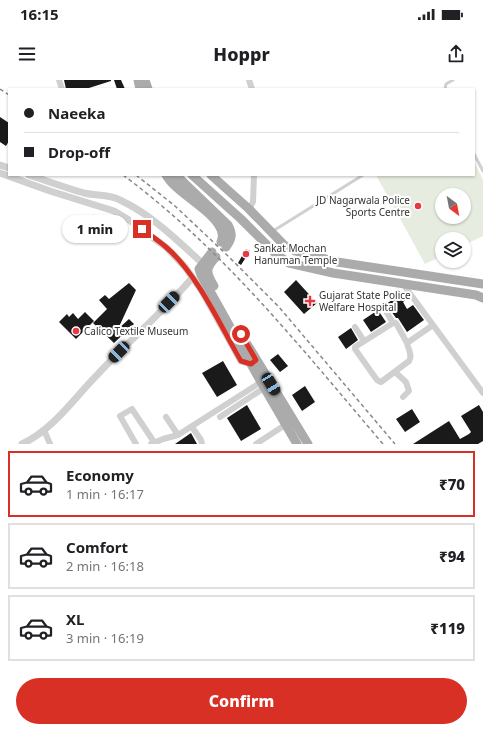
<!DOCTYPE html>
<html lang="en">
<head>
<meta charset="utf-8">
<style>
  :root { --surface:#fff; --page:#f6f6f6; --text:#202124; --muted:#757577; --line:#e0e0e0; --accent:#d93025 }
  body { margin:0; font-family:"Noto Sans",sans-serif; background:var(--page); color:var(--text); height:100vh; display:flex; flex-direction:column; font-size:15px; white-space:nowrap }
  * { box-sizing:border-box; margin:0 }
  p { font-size:13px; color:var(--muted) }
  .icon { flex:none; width:22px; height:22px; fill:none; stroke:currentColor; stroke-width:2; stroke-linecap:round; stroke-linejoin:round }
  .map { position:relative; height:364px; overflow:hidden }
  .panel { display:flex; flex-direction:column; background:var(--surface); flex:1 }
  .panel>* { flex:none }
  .top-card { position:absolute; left:8px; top:8px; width:467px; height:88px; border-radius:0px; box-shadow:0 1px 3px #0004; display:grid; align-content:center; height:88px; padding:0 16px; background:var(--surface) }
  .needle { width:26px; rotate:148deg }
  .buttons { position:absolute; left:435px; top:108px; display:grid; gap:8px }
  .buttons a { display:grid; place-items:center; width:36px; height:36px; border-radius:50%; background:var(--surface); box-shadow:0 1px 3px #0004; font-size:20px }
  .end { position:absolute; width:18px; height:18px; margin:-9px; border:5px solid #d93025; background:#fff; box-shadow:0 0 0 2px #fff }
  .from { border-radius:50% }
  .bubble { position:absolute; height:28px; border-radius:14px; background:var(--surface); box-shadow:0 1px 3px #0004; font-size:13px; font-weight:800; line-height:28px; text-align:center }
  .car { position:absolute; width:12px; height:24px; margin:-12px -6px; border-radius:5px; box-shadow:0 0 3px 1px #0007; background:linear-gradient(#222 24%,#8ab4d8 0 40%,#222 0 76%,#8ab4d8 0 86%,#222 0) }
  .top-card b { display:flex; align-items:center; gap:14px; height:38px; font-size:15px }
  .top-card b+b { border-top:1px solid var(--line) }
  .top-card i { width:10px; height:10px; background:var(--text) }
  ul { padding:7px 0 0; list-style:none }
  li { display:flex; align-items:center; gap:12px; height:66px; margin:0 8px 6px; padding:0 8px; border:2px solid var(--line); border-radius:0px }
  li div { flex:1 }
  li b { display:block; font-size:15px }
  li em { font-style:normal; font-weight:800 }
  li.current { border-color:var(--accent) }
  li>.icon { width:36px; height:36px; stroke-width:1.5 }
  .button { display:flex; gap:8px; margin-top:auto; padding:8px 16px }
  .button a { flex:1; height:46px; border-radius:24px; background:var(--accent); color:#fff; font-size:16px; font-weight:800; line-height:46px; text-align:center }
  .status { display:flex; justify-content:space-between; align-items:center; height:28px; padding:0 20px; background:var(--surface); direction:ltr }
  .status svg { height:11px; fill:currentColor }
  header { display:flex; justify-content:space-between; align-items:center; height:52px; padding:0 16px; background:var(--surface); font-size:18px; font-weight:800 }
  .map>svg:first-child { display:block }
  .green { fill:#e6ecdf; fill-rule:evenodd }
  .building { fill:#1a1a1a }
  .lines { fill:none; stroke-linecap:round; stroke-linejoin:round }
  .service { stroke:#d0d0d0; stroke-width:3 }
  .minor { stroke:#d0d0d0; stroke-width:6 }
  .tertiary { stroke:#d0d0d0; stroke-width:7 }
  .primary { stroke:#ababab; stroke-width:9 }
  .rail { stroke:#888; stroke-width:1.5; stroke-dasharray:4 3; stroke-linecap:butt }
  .route { stroke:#d93025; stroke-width:5 }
  .poi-dot { fill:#e63946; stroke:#fff; stroke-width:1.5 }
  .labels { text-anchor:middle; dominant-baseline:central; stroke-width:4; stroke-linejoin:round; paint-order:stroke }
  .poi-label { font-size:10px; fill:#333; stroke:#fff; text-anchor:start }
</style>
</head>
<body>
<div class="status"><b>16:15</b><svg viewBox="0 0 49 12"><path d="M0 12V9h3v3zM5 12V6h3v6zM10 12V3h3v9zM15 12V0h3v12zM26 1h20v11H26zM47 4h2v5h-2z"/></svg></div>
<header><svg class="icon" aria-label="menu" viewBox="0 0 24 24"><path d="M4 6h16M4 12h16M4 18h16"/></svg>Hoppr<svg class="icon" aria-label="share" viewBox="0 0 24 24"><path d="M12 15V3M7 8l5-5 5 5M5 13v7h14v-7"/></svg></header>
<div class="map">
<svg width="483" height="364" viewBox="0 0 483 364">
  <rect width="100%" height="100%" fill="#fff"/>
  <path class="green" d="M474,81L483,100V156L464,165V159H442V176L425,184L376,95H474ZM442,115H464V137H442Z"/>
  <path class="building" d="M64,0H111V1L89,8L66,9Z
    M114,0H121L125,9H117Z
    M0,37L9,43V61L6,66L0,62Z
    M246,169L250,171L241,185L238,183Z
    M296,200L317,223L304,234L284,212Z
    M129,203L136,210L118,249L129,239L134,244L114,263L93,243L107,229L99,220L105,215L109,219Z
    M403,213L407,219L403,222L407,229L413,225L424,240L407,252L398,238H396L386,224Z
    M378,230L386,242L371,252L363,240Z
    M85,232L94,241L76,259L59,242L67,234L69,237L73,233L78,239Z
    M351,248L358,260L346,269L338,257Z
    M278,274L288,286L280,292L270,280Z
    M223,281L237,305L217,317L202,293Z
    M305,306L315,322L302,331L292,315Z
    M247,325L261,349L241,361L227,338Z
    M479,325L483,332V361L478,364H413L449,341L460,359L469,354L471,352L461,336Z
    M412,329L420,342L405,352L396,339Z
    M191,353L197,364H175Z"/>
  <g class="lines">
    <path class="service" d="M445,9L446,4L453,0
      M474,74L483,91
      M273,151L363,95"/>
    <path class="minor" d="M59,0L62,9
      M249,0L252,9
      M249,129L253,122L254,95
      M403,204L483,313
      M384,228L393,243H396L407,263L433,245
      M393,243L355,267V269L377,300L381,302L409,281C413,275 408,269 407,263
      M355,247L364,261
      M395,292L406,302L409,311L403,317
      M166,337L178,355
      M220,337L264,308
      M192,347L201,360L202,364
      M44,350L50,364
      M136,364L120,336L132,329L154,362
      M151,364L163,359L178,355L261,302
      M256,364L285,345"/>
    <path class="tertiary" d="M0,85L9,88
      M0,93L50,111L114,131L129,140L167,168L185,187L202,211L241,281L251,284L253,283
      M29,95C47,101 66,108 84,113C96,116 109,114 120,120C152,135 177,160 202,183
      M22,364C54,349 74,318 98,294C129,261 163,232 192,198"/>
    <path class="primary" d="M138,0L140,9
      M145,0L148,9
      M166,95C176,114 218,132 222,153C223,156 222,159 221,162
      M176,95L228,145C233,154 232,159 226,167
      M192,95L241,139L276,174L289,183L333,193L476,215L483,218
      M211,95L249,129L284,165L295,171L337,182L483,204
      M212,172L199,189L201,195L261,302L297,364
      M214,206C206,193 205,188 216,177
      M247,264L308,364"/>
    <path class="rail" d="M0,9L9,15
      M123,95C224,170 302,269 383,364
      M136,95L175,126L227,175L279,227L395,364"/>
  </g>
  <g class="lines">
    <path class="route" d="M142,149C150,155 159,161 167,168C198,195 220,245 241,281L251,284L256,280L241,254"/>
  </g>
  <g class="poi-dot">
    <circle cx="418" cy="126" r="4"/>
    <circle cx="246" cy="174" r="4"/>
    <path d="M308 215h4v4h4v4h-4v4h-4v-4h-4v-4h4z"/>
    <circle cx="76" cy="251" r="4"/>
  </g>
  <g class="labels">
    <g class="poi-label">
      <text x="410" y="120" text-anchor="end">JD Nagarwala Police<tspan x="410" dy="12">Sports Centre</tspan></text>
      <text x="254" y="168">Sankat Mochan<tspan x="254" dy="12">Hanuman Temple</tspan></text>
      <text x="319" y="215">Gujarat State Police<tspan x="319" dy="12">Welfare Hospital</tspan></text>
      <text x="84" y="251">Calico Textile Museum</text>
    </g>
  </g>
</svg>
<div class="buttons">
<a><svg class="needle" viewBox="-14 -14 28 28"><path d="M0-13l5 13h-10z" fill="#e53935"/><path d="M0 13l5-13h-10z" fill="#757577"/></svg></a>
<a><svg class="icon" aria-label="layers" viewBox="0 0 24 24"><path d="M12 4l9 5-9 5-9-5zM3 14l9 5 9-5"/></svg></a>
</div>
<i class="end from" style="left:241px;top:254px"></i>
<i class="end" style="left:142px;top:149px"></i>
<div class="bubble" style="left:62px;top:135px;width:66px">1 min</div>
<i class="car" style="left:169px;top:222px;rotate:45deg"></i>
<i class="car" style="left:119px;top:272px;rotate:225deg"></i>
<i class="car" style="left:271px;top:304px;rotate:149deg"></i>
<div class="top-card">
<b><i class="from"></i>Naeeka</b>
<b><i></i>Drop-off</b>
</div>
</div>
<section class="panel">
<ul>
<li class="current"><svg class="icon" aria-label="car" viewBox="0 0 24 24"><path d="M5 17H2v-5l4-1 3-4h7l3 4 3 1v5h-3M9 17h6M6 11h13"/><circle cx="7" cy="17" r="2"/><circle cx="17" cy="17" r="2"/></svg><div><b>Economy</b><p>1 min · 16:17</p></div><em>₹70</em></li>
<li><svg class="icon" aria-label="car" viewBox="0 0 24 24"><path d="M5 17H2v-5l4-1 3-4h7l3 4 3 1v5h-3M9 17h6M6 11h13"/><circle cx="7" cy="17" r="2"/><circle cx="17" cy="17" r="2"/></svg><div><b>Comfort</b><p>2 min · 16:18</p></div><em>₹94</em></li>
<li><svg class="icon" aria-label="car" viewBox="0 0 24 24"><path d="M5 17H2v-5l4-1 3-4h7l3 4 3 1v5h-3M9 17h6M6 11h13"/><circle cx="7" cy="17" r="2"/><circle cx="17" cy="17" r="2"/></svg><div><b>XL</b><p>3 min · 16:19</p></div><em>₹119</em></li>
</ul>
<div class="button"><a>Confirm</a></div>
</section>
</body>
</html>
